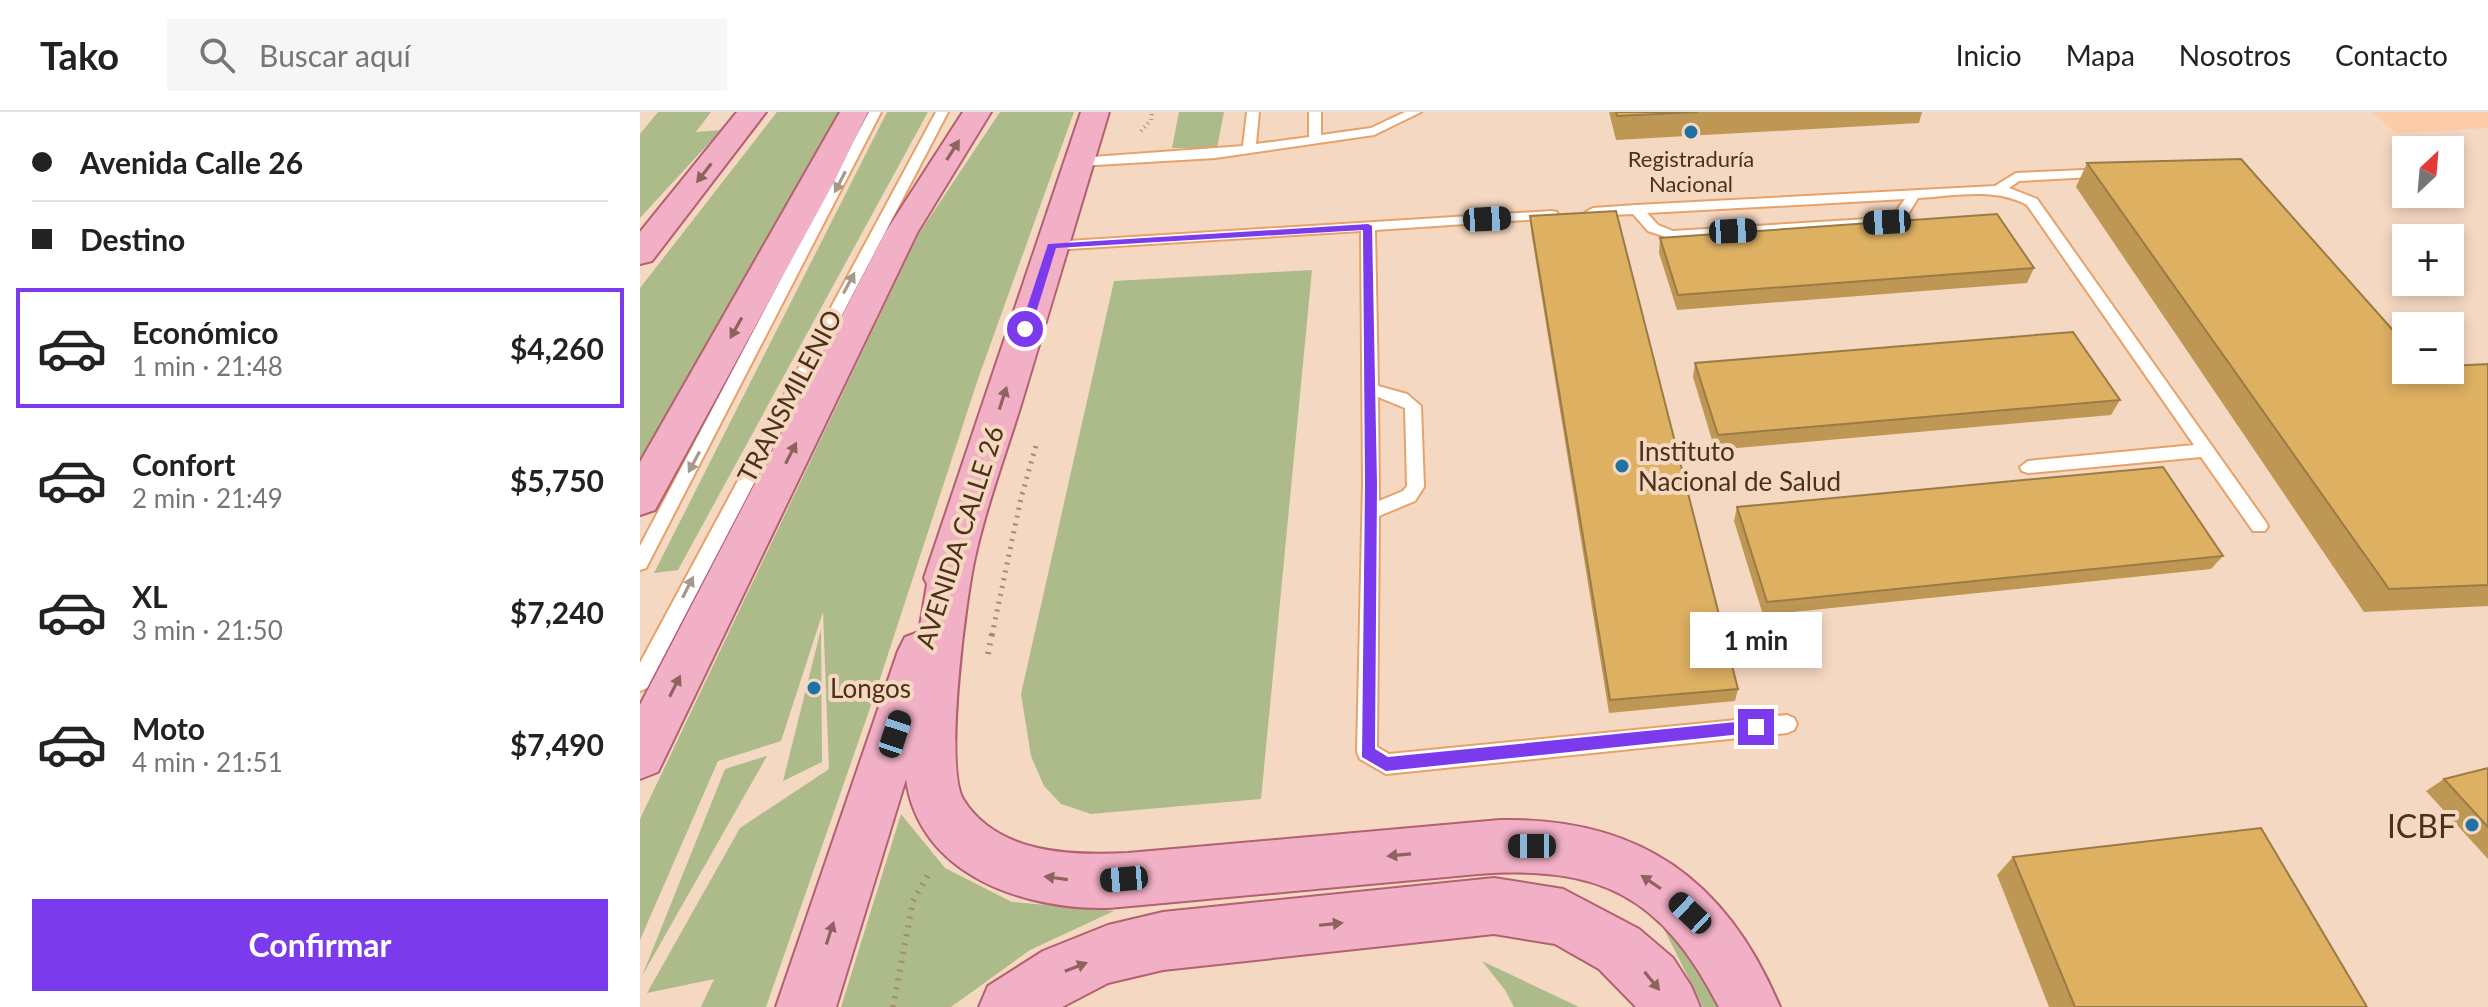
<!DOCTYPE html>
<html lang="es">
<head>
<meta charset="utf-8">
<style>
  :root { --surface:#fff; --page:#f6f6f6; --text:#222; --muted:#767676; --line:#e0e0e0; --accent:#7c3aed }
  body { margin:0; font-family:Lato,sans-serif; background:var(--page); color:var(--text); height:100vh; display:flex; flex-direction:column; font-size:30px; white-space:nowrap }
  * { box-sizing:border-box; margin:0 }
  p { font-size:26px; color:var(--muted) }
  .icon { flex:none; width:44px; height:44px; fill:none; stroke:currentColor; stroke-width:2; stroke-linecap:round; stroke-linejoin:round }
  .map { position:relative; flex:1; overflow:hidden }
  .sheet { display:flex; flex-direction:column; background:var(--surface); width:640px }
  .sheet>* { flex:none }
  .hud { display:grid; align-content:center; height:176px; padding:0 32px; background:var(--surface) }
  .needle { width:52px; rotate:26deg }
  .tools { position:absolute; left:1752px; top:24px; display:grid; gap:16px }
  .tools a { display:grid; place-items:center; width:72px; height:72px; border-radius:0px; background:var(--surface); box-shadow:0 4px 12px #0003; font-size:40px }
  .end { position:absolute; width:36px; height:36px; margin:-18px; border:10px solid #7c3aed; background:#fff; box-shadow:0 0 0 4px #fff }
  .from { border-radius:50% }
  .bubble { position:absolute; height:56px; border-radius:0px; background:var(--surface); box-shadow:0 4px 12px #0003; font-size:26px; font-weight:700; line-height:56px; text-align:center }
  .car { position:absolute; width:24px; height:48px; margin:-24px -12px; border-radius:10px; box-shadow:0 0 6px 2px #0007; background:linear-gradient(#222 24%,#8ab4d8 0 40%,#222 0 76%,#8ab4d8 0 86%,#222 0) }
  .hud b { display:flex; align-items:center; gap:28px; height:76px; font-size:30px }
  .hud b+b { border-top:2px solid var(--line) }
  .hud i { width:20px; height:20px; background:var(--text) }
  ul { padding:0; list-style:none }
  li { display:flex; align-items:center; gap:24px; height:120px; margin:0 16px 12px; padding:0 16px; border:4px solid transparent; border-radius:0px }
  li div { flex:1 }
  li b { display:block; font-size:30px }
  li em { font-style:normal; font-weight:700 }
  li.current { border-color:var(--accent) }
  li>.icon { width:72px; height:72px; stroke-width:1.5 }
  .cta { display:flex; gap:16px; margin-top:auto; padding:16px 32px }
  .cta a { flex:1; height:92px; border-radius:0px; background:var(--accent); color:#fff; font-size:32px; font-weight:700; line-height:92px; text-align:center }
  header { display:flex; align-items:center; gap:48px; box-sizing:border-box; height:112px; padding:0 40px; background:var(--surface); border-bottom:2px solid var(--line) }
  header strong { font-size:38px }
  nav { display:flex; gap:44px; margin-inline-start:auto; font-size:28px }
  .search { width:560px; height:72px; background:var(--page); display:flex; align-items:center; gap:20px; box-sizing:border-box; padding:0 28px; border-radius:0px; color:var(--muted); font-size:30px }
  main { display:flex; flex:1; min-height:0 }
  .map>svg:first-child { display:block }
  .built { fill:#fbcca7 }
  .green { fill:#adba8a }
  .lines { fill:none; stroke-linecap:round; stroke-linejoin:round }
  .service-casing { stroke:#e6a268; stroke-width:4 }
  .primary-casing { stroke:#b36170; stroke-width:4 }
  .path-far2 { stroke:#a78a74; stroke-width:4; stroke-dasharray:1 4; stroke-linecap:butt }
  .path-far1 { stroke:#a78a74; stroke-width:5; stroke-dasharray:2 6; stroke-linecap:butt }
  .path { stroke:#a78a74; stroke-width:6; stroke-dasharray:2 7; stroke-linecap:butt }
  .service { fill:#fff; fill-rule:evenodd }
  .primary { fill:#f2b0c6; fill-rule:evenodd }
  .wall { fill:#be9754 }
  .building { fill:#ddb062; stroke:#9b7b45; stroke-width:2 }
  .oneway { fill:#8e635e }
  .oneway2 { fill:#a6988c }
  .route { fill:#7c3aed }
  .poi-dot { fill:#1f72a3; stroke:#f5d8c2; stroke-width:3 }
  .labels { text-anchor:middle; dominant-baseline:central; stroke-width:8; stroke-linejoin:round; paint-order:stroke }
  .far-poi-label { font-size:22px; fill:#4c3018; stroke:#f5d8c2 }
  .street-label { font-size:26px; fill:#4c3018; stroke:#f5d8c2 }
  .poi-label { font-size:26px; fill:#4c3018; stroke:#f5d8c2; text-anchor:start }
  .near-poi-label { font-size:32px; fill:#4c3018; stroke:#f5d8c2; text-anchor:end }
</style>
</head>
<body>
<header>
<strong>Tako</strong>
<div class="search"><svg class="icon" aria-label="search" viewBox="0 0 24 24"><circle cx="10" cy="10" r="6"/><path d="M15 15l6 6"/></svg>Buscar aquí</div>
<nav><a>Inicio</a><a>Mapa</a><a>Nosotros</a><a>Contacto</a></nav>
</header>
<main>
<section class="sheet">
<div class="hud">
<b><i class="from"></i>Avenida Calle 26</b>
<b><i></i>Destino</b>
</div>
<ul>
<li class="current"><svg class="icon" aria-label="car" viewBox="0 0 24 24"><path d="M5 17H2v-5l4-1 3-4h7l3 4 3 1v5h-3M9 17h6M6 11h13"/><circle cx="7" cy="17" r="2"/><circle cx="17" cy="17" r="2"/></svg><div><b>Económico</b><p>1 min · 21:48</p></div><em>$4,260</em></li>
<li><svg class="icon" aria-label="car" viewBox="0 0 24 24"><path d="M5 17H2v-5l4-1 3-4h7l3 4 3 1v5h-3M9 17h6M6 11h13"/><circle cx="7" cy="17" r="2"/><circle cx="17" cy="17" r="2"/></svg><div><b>Confort</b><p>2 min · 21:49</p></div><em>$5,750</em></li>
<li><svg class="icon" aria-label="car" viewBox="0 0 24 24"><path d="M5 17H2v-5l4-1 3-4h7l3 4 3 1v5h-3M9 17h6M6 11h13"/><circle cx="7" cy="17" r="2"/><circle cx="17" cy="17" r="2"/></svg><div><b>XL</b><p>3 min · 21:50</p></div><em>$7,240</em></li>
<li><svg class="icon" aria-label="car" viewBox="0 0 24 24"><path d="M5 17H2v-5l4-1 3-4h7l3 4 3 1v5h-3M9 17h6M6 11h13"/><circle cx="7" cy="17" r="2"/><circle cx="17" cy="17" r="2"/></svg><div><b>Moto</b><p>4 min · 21:51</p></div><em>$7,490</em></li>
</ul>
<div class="cta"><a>Confirmar</a></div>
</section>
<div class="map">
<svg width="1848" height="895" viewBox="0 0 1848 895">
  <rect width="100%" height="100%" fill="#f5d8c2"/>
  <path class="built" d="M1732,0H1848V16L1756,21Z"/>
  <path class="green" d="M18,0H71L56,20L81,18L0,106V22Z
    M137,0H198L0,350V176Z
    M247,0H288L38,458L14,461Z
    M360,0H434L338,267L235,582L126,895H61L74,867L7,881L100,716L189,657L183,500L141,629L78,649L0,828V707L278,123Z
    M539,0H584L577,36H532Z
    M672,158L621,687L451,702L421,692L404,674L391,644L381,582L474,169Z
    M181,517L182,650L143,669Z
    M126,644H127L2,864L85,657Z
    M261,702L305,756L372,790L474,799L390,838L311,895H201Z
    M1017,803L1075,868L1087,895H1063Z
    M842,849L939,895H874L865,878Z"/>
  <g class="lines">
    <defs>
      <path id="service" d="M229,0H241L6,456L0,458V434Z
        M296,0H308L7,576L0,579V551Z
        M607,0H619L616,32L669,25V0H681V23L731,16L765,0H781L734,23L575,46L439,54L433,50L439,46L603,34Z
        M1467,57L1471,58V64L1379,69L1369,76L1397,87L1625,409L1628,414L1625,419H1613L1561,345L1388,361L1382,359L1380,355L1388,349L1554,333L1387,93C1355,75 1314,84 1278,86L1267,104L1247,114L1032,127L1008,119L993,102L953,104L946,100L953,96L996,93L1355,74L1376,61ZM1265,87L1257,98L1244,106L1033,119L1018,113L1007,101Z
        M912,99L917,100V106L735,118L738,274L767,282L781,294L784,375L775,389L739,404L737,635L749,642L1147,603L1154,606L1157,612L1154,618L1147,621L746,662L720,647L717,640L723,372L721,119L412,138L405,134L412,130ZM738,285L765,296L767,374L763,379L739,389Z"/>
      <path id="primary" d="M97,0H126L12,149L0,152V120Z
        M200,0H228L194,70L15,398L0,403V350Z
        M323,0H351L277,121L18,660L0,667V593L245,121Z
        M441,0H469C439,99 410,197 380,296C365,344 347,392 336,441C326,482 304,654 323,687C357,742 431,744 488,741L860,708C999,705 1087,768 1140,895H1079C1022,784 961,753 838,762L469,796C384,798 279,763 266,667L196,895H136L258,539L265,525L279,520L287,472L284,466Z
        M854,766L923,777L999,817L1033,846L1051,874L1060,895H996L959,857L915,832L854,822L523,858L468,871L422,895H339L348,874L403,839L468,813L523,800Z"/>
    </defs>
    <use href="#service" class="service-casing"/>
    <use href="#primary" class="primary-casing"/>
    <path class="path-far2" d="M501,19L511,8L512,0"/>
    <path class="path-far1" d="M352,523L381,386L397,330"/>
    <path class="path" d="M348,542L352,521
      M253,895L273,789L291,758"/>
    <use href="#service" class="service"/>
    <use href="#primary" class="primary"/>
  </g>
  <path class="wall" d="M969,0H1282L1279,11L976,28Z
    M1447,51L1766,258L1848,252V494L1724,500L1436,75Z
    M890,104L1098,577L1095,589L969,601L891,119Z
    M1020,126L1394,156L1387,171L1037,198L1019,141Z
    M1055,251L1480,288L1471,303L1075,338L1053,265Z
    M1097,395L1583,444L1571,457L1123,503L1094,409Z
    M1848,656V747L1786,679L1804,667Z
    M1373,745L1727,895H1409L1357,763Z"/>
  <path class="building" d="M976,0H1058L977,4Z
    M1601,47L1766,233V258H1810V254L1848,252V473L1749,477L1447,51Z
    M976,99L1098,577L970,588L890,104Z
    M1357,102L1394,156L1038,183L1020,126Z
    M1433,220L1480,288L1078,323L1055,251Z
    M1523,355L1583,444L1127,490L1097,395Z
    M1848,656V715L1804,667Z
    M1621,716L1727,895H1435L1373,745Z"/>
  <defs><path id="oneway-solid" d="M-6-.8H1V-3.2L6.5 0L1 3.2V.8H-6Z" transform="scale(2)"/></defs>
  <g class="oneway">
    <use href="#oneway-solid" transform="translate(313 38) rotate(-58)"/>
    <use href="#oneway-solid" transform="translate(64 61) rotate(128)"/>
    <use href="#oneway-solid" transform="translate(96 216) rotate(119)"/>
    <use href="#oneway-solid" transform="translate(363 286) rotate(-72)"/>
    <use href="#oneway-solid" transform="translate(151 341) rotate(-63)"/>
    <use href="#oneway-solid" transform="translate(35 574) rotate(-63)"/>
    <use href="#oneway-solid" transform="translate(759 743) rotate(175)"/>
    <use href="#oneway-solid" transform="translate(416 766) rotate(-172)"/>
    <use href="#oneway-solid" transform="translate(1011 770) rotate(-146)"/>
    <use href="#oneway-solid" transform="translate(691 812) rotate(-6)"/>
    <use href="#oneway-solid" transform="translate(190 821) rotate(-72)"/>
    <use href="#oneway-solid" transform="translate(436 855) rotate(-21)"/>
    <use href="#oneway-solid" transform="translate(1012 869) rotate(51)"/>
  </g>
  <g class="oneway2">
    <use href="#oneway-solid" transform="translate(200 70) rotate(117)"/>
    <use href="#oneway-solid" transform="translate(209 171) rotate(-62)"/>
    <use href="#oneway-solid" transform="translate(54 350) rotate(118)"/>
    <use href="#oneway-solid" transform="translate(48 475) rotate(-63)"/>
  </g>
  <path class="route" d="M728,112L732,114L737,372L735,637L748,645L1116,608L1121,610V620L746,659L722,645L725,372L723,118L416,136L391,217L385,221L380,217L408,132Z"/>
  <g class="poi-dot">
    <circle cx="1051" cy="20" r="8"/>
    <circle cx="982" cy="354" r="8"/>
    <circle cx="174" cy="576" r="8"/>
    <circle cx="1832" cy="713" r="8"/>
  </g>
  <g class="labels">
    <g class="far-poi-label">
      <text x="1051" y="46">Registraduría<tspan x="1051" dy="25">Nacional</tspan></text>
    </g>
    <g class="street-label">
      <text transform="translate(149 284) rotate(-62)">TRANSMILENIO</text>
      <text transform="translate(319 425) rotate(-72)">AVENIDA CALLE 26</text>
    </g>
    <g class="poi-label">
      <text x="998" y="339">Instituto<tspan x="998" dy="30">Nacional de Salud</tspan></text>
      <text x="190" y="576">Longos</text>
    </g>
    <g class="near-poi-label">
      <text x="1816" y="713">ICBF</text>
    </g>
  </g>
</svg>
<div class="tools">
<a><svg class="needle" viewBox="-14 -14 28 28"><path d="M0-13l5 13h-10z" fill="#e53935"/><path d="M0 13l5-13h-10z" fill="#767676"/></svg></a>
<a>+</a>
<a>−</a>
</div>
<i class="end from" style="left:385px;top:217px"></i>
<i class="end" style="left:1116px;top:615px"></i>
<div class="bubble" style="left:1050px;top:500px;width:132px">1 min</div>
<i class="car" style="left:847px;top:107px;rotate:87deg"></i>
<i class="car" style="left:1247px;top:110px;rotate:267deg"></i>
<i class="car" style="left:1093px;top:119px;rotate:87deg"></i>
<i class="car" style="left:255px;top:622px;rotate:18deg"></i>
<i class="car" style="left:892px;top:734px;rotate:270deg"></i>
<i class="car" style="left:484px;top:767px;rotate:265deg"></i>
<i class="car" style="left:1050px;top:801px;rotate:313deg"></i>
</div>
</main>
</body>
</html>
